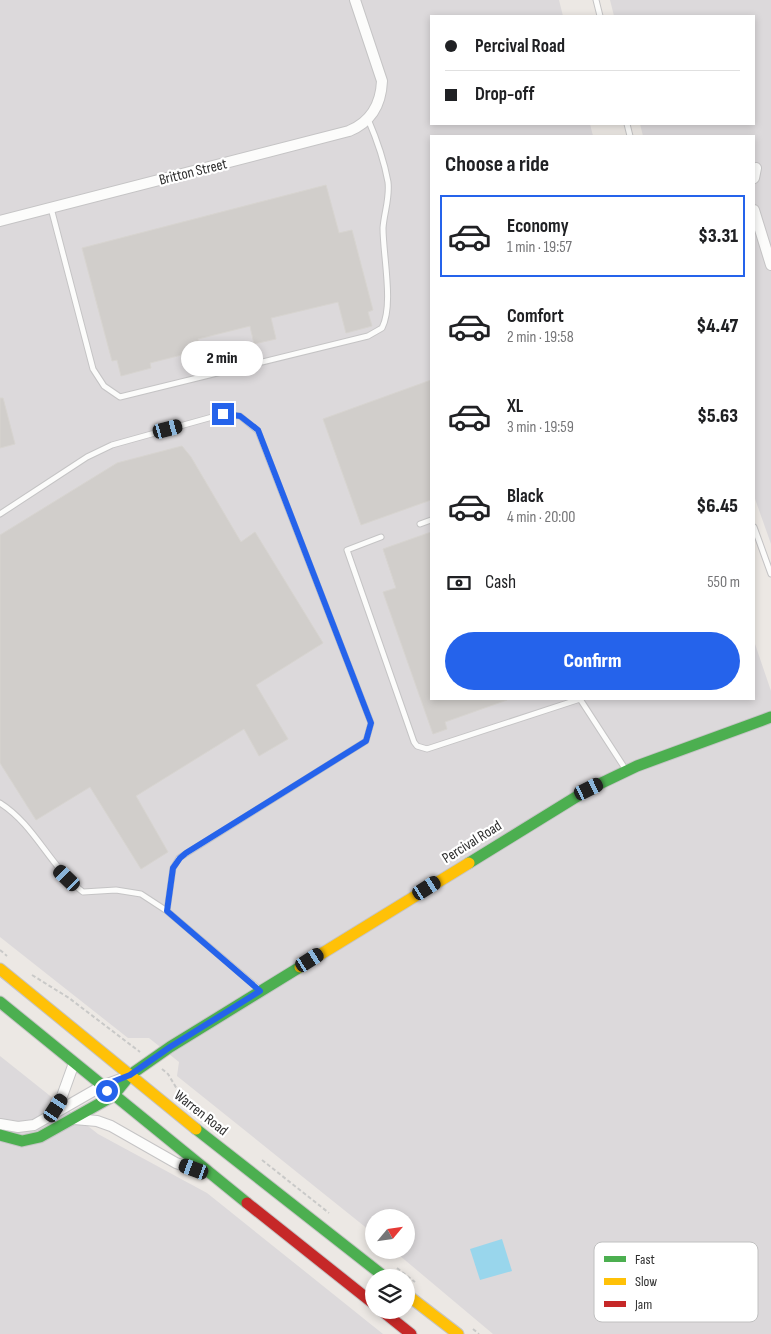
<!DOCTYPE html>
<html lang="en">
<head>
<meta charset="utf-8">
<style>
  :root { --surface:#fff; --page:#f2f2f2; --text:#202124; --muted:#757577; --line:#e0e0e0; --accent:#2563eb }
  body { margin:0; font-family:"Sofia Sans Condensed",sans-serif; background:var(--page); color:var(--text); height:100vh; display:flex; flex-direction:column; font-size:19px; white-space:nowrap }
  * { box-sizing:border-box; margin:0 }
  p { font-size:16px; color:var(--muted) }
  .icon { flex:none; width:28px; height:28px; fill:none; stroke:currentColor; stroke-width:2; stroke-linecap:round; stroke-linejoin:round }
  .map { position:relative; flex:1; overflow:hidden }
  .side { position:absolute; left:430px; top:135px; width:325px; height:565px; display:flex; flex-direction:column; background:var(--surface); border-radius:0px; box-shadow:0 2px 8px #0003 }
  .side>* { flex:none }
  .top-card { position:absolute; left:430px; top:15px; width:325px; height:110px; border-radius:0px; box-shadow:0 2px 8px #0003; display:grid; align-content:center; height:110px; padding:0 15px; background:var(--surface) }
  .needle { width:32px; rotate:61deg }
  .fabs { position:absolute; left:365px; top:1209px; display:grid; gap:10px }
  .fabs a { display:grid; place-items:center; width:50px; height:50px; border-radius:50%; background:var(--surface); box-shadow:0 2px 8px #0003; font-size:25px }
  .end { position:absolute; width:22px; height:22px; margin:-11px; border:6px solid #2563eb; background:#fff; box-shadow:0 0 0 2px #fff }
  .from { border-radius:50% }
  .bubble { position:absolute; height:35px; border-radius:18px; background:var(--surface); box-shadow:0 2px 8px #0003; font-size:16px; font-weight:800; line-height:35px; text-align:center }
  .car { position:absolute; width:15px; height:30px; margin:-15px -8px; border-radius:6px; box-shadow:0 0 4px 1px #0007; background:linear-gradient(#222 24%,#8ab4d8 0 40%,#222 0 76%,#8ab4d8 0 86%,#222 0) }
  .top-card b { display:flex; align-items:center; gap:18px; height:48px; font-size:19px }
  .top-card b+b { border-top:1px solid var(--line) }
  .top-card i { width:12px; height:12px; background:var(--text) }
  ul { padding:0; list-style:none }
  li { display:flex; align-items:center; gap:15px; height:82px; margin:0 10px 8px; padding:0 5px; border:2px solid transparent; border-radius:0px }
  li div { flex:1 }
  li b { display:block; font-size:19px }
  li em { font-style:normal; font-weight:800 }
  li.selected { border-color:var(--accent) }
  li>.icon { width:45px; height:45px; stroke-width:1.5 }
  h2 { padding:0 15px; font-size:22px; line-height:60px }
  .pay { display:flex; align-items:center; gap:12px; height:55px; padding:0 15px; font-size:19px }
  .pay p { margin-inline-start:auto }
  .primary-button { display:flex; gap:10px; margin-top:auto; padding:10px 15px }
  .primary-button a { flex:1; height:58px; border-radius:30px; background:var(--accent); color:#fff; font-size:20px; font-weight:800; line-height:58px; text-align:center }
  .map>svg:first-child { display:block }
  .industrial { fill:#dcd9db }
  .water { fill:#99d6ec }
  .building { fill:#d1cecb; stroke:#d7d4d0 }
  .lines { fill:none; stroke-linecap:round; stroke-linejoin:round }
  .lane-casing { stroke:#c5c4c5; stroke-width:7 }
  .street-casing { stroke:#c5c4c5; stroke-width:12 }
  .fast-casing { stroke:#c5c4c5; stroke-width:13 }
  .slow-casing { stroke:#c5c4c5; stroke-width:13 }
  .jam-casing { stroke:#c5c4c5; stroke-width:13 }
  .path { stroke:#c9c9c8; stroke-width:2; stroke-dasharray:4 2.5; stroke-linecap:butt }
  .lane { stroke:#fcfcfb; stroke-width:5 }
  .street { stroke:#fcfcfb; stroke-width:10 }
  .fast { stroke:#4caf50; stroke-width:11 }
  .slow { stroke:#ffc107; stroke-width:11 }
  .jam { stroke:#c62828; stroke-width:11 }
  .route { stroke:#2563eb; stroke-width:6 }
  .labels { text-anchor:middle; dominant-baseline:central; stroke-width:4.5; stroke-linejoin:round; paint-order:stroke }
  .street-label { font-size:15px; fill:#2e2e2e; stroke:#fff }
  .key { fill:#fff; stroke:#c0c0c0; stroke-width:1 }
  .key-label { font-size:14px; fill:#2e2e2e }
</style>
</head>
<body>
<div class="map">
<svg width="771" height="1334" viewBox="0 0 771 1334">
  <rect width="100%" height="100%" fill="#ece8e4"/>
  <path class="industrial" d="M0,0H559L563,16H431V124H590L593,136H431V699H754V641L771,691V1334H493L393,1250H406V1218H374V1234L177,1076L179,1062L149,1038H128L0,937Z
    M610,0H771V544L754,496V136H643L640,124H754V16H614Z
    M0,1056L98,1134L207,1193L383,1334H0Z"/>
  <path class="water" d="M502,1239L512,1271L480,1280L470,1249Z"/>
  <path class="building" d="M326,185L339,233L352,230L373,310L368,312L372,326L346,333L338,302L271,318L276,339L254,344L250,326L198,339L201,350L150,363L151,368L121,376L117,360L112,361L82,248Z
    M431,380V500L361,525L323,419Z
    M0,398H3L15,444L0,448Z
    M182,446L191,457L241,542L255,532L323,643L256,685L288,739L259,756L244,729L136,796L168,852L141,869L90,787L36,820L0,763V535L117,463Z
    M431,532V699L507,700L445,722L447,729L433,734L383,592L396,588L383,549Z"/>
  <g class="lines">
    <defs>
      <path id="lane" d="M596,0L600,16
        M627,124L630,136
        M51,208L93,369L104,386L120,397L368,336L382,328C394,305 383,256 383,228C384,213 390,198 388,182C384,160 377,140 368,119
        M0,514L87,457L112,445L223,414L240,416L258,431L371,723L366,741L179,858L173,868L167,911
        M420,524L431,520
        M754,527L771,574
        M381,537L347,550L414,742L417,746L427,749L580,699
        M580,699L626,770
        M0,803C35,825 50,867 83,892L116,890L141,894L167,911L260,990"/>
      <path id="street" d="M754,178L756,168
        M754,210L771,265
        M0,221L349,131C371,122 381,104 382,81L355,0
        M51,1114L61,1099L74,1063
        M74,1119L97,1121L111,1126L176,1163L200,1171
        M0,1124L18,1127L34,1125L102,1086L129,1076"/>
      <path id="fast" d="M469,863L589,789L637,766L771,717
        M0,1002L247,1203
        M196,1129L386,1278
        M0,1135L22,1141L40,1137L113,1096L130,1075L170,1047L300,967"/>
      <path id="slow" d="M300,967L469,863
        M0,969L196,1129
        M406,1294L458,1334"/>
      <path id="jam" d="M247,1203L374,1304
        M381,1310L411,1334"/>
    </defs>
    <use href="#lane" class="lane-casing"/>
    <use href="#street" class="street-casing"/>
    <use href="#fast" class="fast-casing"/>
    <use href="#slow" class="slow-casing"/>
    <use href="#jam" class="jam-casing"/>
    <path class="path" d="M0,950L7,956
      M32,975L69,998L140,1052
      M162,1069L168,1074L183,1099
      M262,1160L329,1213
      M397,1268L415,1282
      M473,1329L479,1334"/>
    <use href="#lane" class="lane"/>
    <use href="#street" class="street"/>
    <use href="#fast" class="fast"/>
    <use href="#slow" class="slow"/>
    <use href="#jam" class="jam"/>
  </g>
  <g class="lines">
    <path class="route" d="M107,1091L102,1086L130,1075L170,1047L260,991L167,911L173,868L180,858L186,853L366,741L371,723L258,430L240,416L223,414"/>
  </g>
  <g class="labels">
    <g class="street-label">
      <text transform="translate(193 172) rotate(-14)">Britton Street</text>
      <text transform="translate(472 842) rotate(-32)">Percival Road</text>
      <text transform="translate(201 1113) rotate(38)">Warren Road</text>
    </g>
  </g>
  <rect x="594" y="1242" width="164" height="80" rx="8" class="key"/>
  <rect x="604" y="1256" width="22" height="6" fill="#4caf50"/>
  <rect x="604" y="1278" width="22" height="7" fill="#ffc107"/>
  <rect x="604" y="1301" width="22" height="6" fill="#c62828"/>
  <g class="key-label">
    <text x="635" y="1264">Fast</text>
    <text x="635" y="1286">Slow</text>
    <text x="635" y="1309">Jam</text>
  </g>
</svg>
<div class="fabs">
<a><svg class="needle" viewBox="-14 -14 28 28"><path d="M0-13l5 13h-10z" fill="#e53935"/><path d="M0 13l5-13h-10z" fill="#757577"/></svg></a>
<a><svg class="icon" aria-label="layers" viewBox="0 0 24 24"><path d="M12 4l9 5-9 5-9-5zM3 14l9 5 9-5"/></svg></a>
</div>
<i class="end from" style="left:107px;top:1091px"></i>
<i class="end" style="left:223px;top:414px"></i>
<div class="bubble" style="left:181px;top:341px;width:82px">2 min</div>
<i class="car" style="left:168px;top:429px;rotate:75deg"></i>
<i class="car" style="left:589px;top:789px;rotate:64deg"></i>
<i class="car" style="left:67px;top:878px;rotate:314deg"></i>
<i class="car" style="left:427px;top:888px;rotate:58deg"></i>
<i class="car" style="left:310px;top:960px;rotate:58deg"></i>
<i class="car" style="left:56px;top:1108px;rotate:33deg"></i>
<i class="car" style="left:194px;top:1169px;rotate:290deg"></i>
<div class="top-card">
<b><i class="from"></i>Percival Road</b>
<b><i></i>Drop-off</b>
</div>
<section class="side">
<h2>Choose a ride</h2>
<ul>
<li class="selected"><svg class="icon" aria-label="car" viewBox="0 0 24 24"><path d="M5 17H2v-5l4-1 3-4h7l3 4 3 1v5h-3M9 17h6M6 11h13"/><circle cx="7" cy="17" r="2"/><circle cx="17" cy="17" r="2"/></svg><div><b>Economy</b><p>1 min · 19:57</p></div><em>$3.31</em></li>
<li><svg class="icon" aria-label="car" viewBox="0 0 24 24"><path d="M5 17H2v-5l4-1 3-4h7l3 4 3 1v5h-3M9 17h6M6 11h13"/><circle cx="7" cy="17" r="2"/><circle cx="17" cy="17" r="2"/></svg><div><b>Comfort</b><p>2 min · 19:58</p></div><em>$4.47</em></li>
<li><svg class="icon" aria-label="car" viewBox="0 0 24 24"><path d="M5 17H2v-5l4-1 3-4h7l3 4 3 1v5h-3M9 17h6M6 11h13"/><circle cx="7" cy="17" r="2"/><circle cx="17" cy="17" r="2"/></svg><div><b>XL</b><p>3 min · 19:59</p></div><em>$5.63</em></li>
<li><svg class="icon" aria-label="car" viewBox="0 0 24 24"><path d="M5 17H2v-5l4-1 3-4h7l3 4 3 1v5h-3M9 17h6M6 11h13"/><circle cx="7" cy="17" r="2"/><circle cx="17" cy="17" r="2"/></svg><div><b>Black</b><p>4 min · 20:00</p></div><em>$6.45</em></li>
</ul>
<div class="pay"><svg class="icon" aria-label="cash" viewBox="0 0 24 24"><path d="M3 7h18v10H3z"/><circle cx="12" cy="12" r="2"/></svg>Cash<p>550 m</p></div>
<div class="primary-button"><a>Confirm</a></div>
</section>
</div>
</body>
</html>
